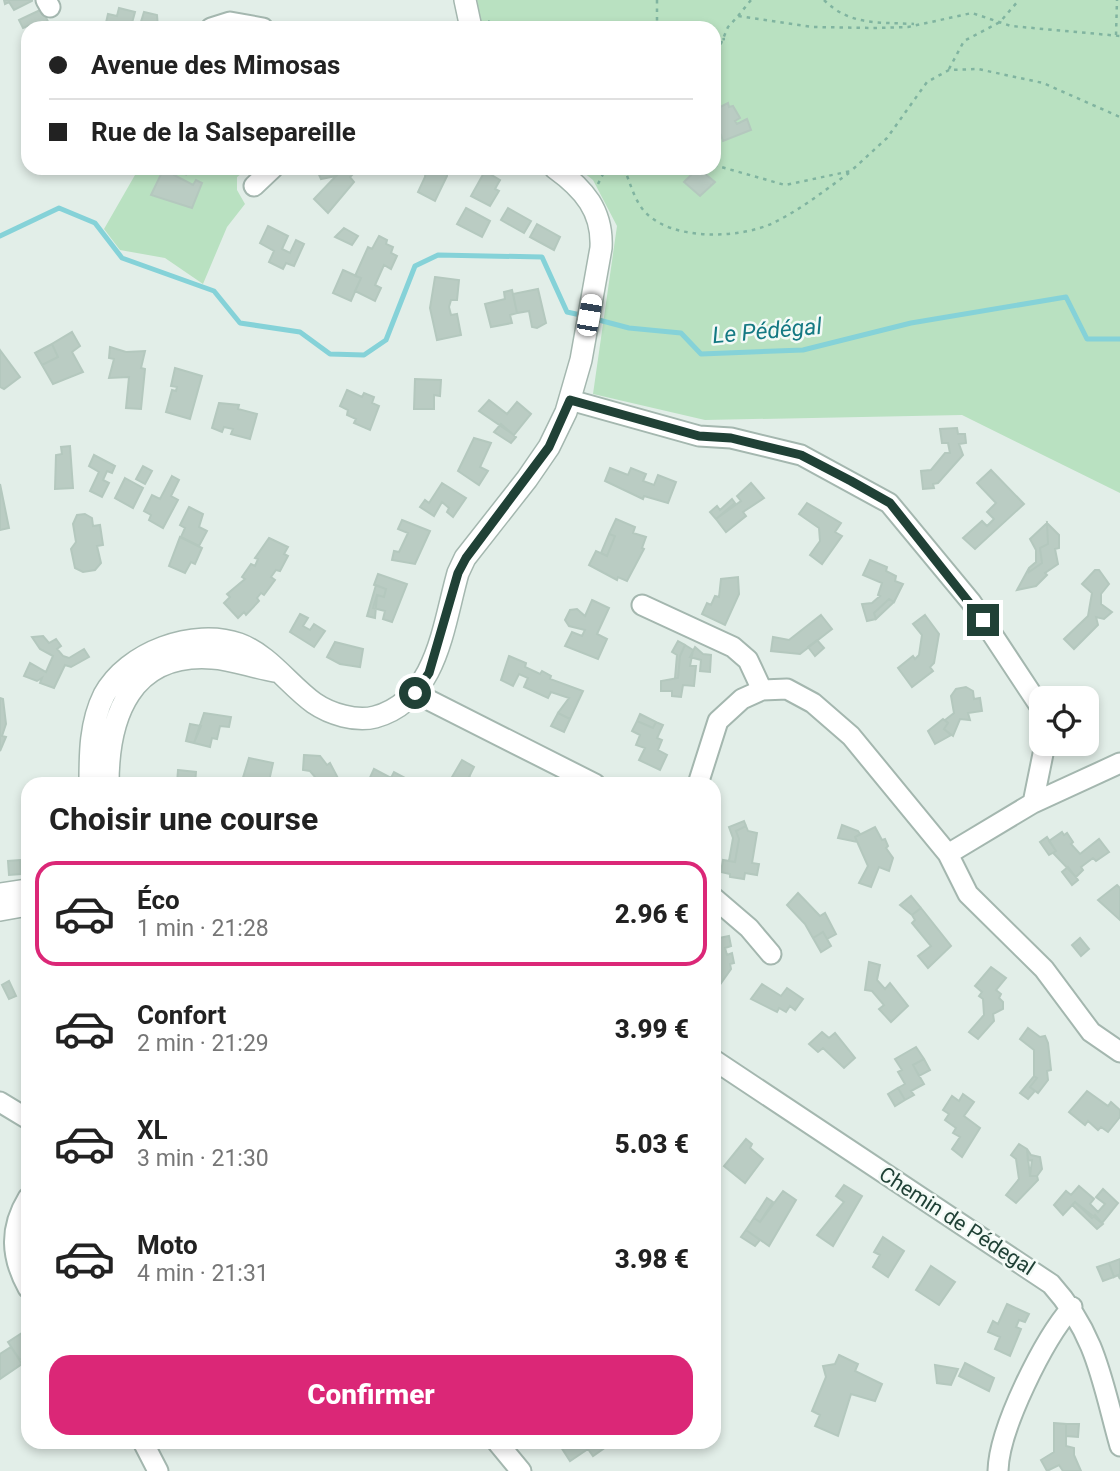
<!DOCTYPE html>
<html lang="fr">
<head>
<meta charset="utf-8">
<style>
  :root { --surface:#fff; --page:#f6f6f6; --text:#222; --muted:#767676; --line:#e0e0e0; --accent:#db2777 }
  body { margin:0; font-family:Roboto,sans-serif; background:var(--page); color:var(--text); height:100vh; display:flex; flex-direction:column; font-size:26px; white-space:nowrap }
  * { box-sizing:border-box; margin:0 }
  p { font-size:23px; color:var(--muted) }
  .icon { flex:none; width:38px; height:38px; fill:none; stroke:currentColor; stroke-width:2; stroke-linecap:round; stroke-linejoin:round }
  .map { position:relative; flex:1; overflow:hidden }
  .side { position:absolute; left:21px; top:777px; width:700px; height:672px; display:flex; flex-direction:column; background:var(--surface); border-radius:21px; box-shadow:0 4px 10px #0003 }
  .side>* { flex:none }
  .banner { position:absolute; left:21px; top:21px; width:700px; height:154px; border-radius:21px; box-shadow:0 4px 10px #0003; display:grid; align-content:center; height:154px; padding:0 28px; background:var(--surface) }
  .buttons { position:absolute; left:1029px; top:686px; display:grid; gap:14px }
  .buttons a { display:grid; place-items:center; width:70px; height:70px; border-radius:14px; background:var(--surface); box-shadow:0 4px 10px #0003; font-size:35px }
  .end { position:absolute; width:32px; height:32px; margin:-16px; border:9px solid #204136; background:#fff; box-shadow:0 0 0 4px #fff }
  .from { border-radius:50% }
  .car { position:absolute; width:21px; height:42px; margin:-21px -10px; border-radius:9px; box-shadow:0 0 5px 2px #0007; background:linear-gradient(#fff 24%,#345 0 40%,#fff 0 76%,#345 0 86%,#fff 0) }
  .banner b { display:flex; align-items:center; gap:24px; height:66px; font-size:26px }
  .banner b+b { border-top:2px solid var(--line) }
  .banner i { width:18px; height:18px; background:var(--text) }
  ul { padding:0; list-style:none }
  li { display:flex; align-items:center; gap:21px; height:105px; margin:0 14px 10px; padding:0 14px; border:4px solid transparent; border-radius:21px }
  li div { flex:1 }
  li b { display:block; font-size:26px }
  li em { font-style:normal; font-weight:800 }
  li.on { border-color:var(--accent) }
  li>.icon { width:63px; height:63px; stroke-width:1.5 }
  h2 { padding:0 28px; font-size:32px; line-height:84px }
  .primary-button { display:flex; gap:14px; margin-top:auto; padding:14px 28px }
  .primary-button a { flex:1; height:80px; border-radius:21px; background:var(--accent); color:#fff; font-size:28px; font-weight:800; line-height:80px; text-align:center }
  .map>svg:first-child { display:block }
  .green { fill:#b9e1c1 }
  .lines { fill:none; stroke-linecap:round; stroke-linejoin:round }
  .stream { stroke:#85d2d8; stroke-width:5 }
  .building { fill:#baccc3; stroke:#b4c8be; stroke-width:2 }
  .minor-casing { stroke:#a4b7af; stroke-width:23 }
  .tertiary-casing { stroke:#a4b7af; stroke-width:24 }
  .path { stroke:#80b4a0; stroke-width:2.5; stroke-dasharray:3.5 5; stroke-linecap:butt }
  .minor { stroke:#fff; stroke-width:19 }
  .tertiary { stroke:#fff; stroke-width:21 }
  .route { stroke:#204136; stroke-width:9 }
  .labels { text-anchor:middle; dominant-baseline:central; stroke-width:5; stroke-linejoin:round; paint-order:stroke }
  .street-label { font-size:21px; fill:#204136; stroke:#f3faf6 }
  .water-label { font-size:23px; font-style:italic; fill:#147983; stroke:#f3faf6 }
</style>
</head>
<body>
<div class="map">
<svg width="1120" height="1471" viewBox="0 0 1120 1471">
  <rect width="100%" height="100%" fill="#e2eee8"/>
  <path class="green" d="M477,0H1120V493L962,415L705,420L593,394L617,226L593,180L578,168H714V28H482Z
    M139,168H249L237,177V190L245,204L227,227L203,284L165,258L120,250L104,229Z"/>
  <g class="lines">
    <path class="stream" d="M0,236L59,208L95,223L122,258L214,291L240,323L300,332L330,354L364,355L386,340L415,266L438,255L542,257L567,312L585,316
      M595,319L629,328L681,333L701,354L803,350L911,323L1066,297L1087,339H1120"/>
  </g>
  <path class="building" d="M4,0H32V1L14,10L9,2L5,4Z
    M119,8L135,12L132,23L140,25L144,12L157,15L158,28L105,27L108,14L117,16Z
    M42,9L51,28H32L30,25L23,28L19,20Z
    M728,103L729,107L733,106L740,118L735,121L737,124L747,119L751,130L723,141L721,135L714,138V110Z
    M164,168L174,169L187,175L177,170L174,175L193,185L196,180L202,183L192,208L151,195Z
    M323,168H347L353,174L350,177L354,182L328,213L314,199L336,176L321,179L317,170Z
    M426,168H447V176L435,201L418,192L425,177Z
    M698,168L715,182L700,196L684,182Z
    M485,171L500,180L495,189L499,191L490,206L471,196Z
    M466,208L490,221L482,237L457,224Z
    M508,208L531,221L524,233L501,220Z
    M537,224L560,237L554,250L530,237Z
    M268,226L288,236L282,249L290,253L296,240L304,244L294,266L286,263L283,269L269,262L274,251L260,243Z
    M344,228L358,236L352,245L335,237Z
    M379,236L387,240L386,244L393,247L391,253L397,256L391,269L384,265L375,285L381,288L375,301L355,291L361,278L355,276L368,247L372,249Z
    M343,270L361,278L351,301L333,293Z
    M435,277L459,280L457,300H451L449,307L451,315L457,314L461,335L437,340L430,308Z
    M538,289L546,323L537,328L532,327L529,311L517,313L513,294Z
    M512,290L517,313L510,315L512,323L491,327L485,304L505,299L504,292Z
    M72,332L80,346L72,352L83,372L53,384L42,365L58,357L52,344Z
    M52,344L58,357L42,365L35,353Z
    M110,347L126,352L145,351L141,368L145,369L141,409L126,408L129,377L109,378L114,359L109,358Z
    M0,350L20,377L4,389L0,387Z
    M175,368L202,376L190,419L166,412L172,390L176,391L177,387L171,386Z
    M415,379L441,380L440,396L434,395V409H414Z
    M347,390L362,397L364,393L374,397L372,403L379,406L370,430L354,423L356,419L347,415L348,410L340,406Z
    M489,400L507,414L517,402L531,414L514,435L479,411Z
    M219,403L239,405L238,409L257,414L250,439L231,434L233,429L224,427L222,432L212,428Z
    M501,424L516,437L511,443L494,432Z
    M957,428L958,434H965L966,443L959,444L963,455L938,483L933,484L934,488L923,489L921,471L931,470L945,453H950L948,443H942L940,429Z
    M474,438L491,443L480,467L488,471L479,485L458,471Z
    M70,446L73,488L55,489L56,455L62,454L61,447Z
    M94,455L115,466L112,473L107,471L103,480L109,483L102,497L90,491L99,472L89,466Z
    M143,466L152,471L145,484L136,479Z
    M610,468L628,475L631,468L646,474L643,481L654,485L658,475L676,482L668,503L644,496L643,499L605,481Z
    M991,470L1024,504L975,549L963,538L982,521L987,526L994,519L987,512L996,503L977,483Z
    M172,476L179,480L171,496L178,500L163,528L149,520L151,515L144,511L152,495L160,499Z
    M125,478L143,488L133,508L115,498Z
    M442,483L466,498L453,517L447,512L449,508L442,502L434,516L420,507L425,500L429,503Z
    M751,483L764,498L743,512L746,516L726,532L716,519L741,501L737,496Z
    M0,484L9,528L0,530Z
    M732,499L735,503L716,519L710,512L717,506L720,510Z
    M807,503L841,523L835,532L842,536L822,564L810,555L820,541L819,528L799,514Z
    M189,507L203,514L199,527L207,531L199,546L181,537L185,528L180,525Z
    M85,514L92,518L93,526L100,525L103,545L97,546L101,563L95,570L83,572L75,568L71,549L76,542L73,524L77,515Z
    M616,519L635,527L633,533L646,537L642,548L644,549L627,581L618,577L617,580L589,565L596,551L607,556L615,536L609,534Z
    M402,520L430,531L415,564L392,560L394,551L399,552L408,533L398,529Z
    M1047,523L1048,544L1040,548L1042,563L1029,572V568L1036,562V550L1030,539Z
    M1047,523L1059,535V548L1055,549L1058,564L1045,573L1047,575L1036,586L1017,590L1029,568V572L1042,563L1040,548L1048,544Z
    M609,534L615,536L607,556L601,553Z
    M180,537L202,548L195,564L191,562L185,573L169,566Z
    M269,538L288,547L284,554L288,556L280,571L276,570L271,577L275,580L264,595L261,593L257,598L259,601L246,615L244,612L238,618L224,603L230,597L227,594L245,579L242,577L251,564L255,566L258,559L255,558Z
    M870,560L887,567L886,571L896,576L895,581L903,584L894,602L889,599L874,613L876,619L867,621L862,604L872,603L880,596L878,595L882,583L863,575Z
    M1095,570H1099L1109,584L1101,594V604L1112,612L1104,619L1096,617L1098,625L1074,649L1064,639L1088,616L1092,593L1082,584Z
    M378,574L407,584L392,622L383,619L385,611L373,608L377,595L384,597L386,589L374,585Z
    M738,577L739,594L725,625L702,614L707,603L711,605L715,596L719,597L721,579Z
    M376,585L386,589L384,597L377,595L375,618L367,616Z
    M889,599L894,602L876,619L874,613Z
    M592,600L609,608L597,634L607,639L598,659L565,646L572,632L582,636L585,630L569,626L565,620L570,610L577,609L585,616Z
    M300,614L308,618L303,626L310,630L314,624L325,631L314,647L290,632Z
    M821,615L832,629L800,654L771,651L773,637L789,640Z
    M925,615L939,634L934,663L930,667L933,671L912,687L898,668L913,656L915,659L919,655L922,635L913,624Z
    M43,636L49,643L56,639L61,646L57,649L63,656L69,658L84,649L89,657L71,667L65,665L54,688L40,683L42,678L37,681L24,676L30,663L46,672L53,656L40,649L32,637Z
    M817,640L824,648L815,656L808,647Z
    M678,641L685,645L680,656L678,678H675L677,655L672,652Z
    M335,642L363,649L360,667L340,664L327,657Z
    M685,645L693,650L690,666H696L694,686L683,685L681,697L672,696V691H661V681L678,678L680,656Z
    M695,647L703,654L711,655L710,672L700,671L701,660L690,657Z
    M509,656L526,663L525,667L540,674L542,671L551,676L550,679L583,691L570,719L558,713L569,698L551,692L548,698L524,687L528,678L519,674L513,686L501,680Z
    M966,687L973,691L974,699L980,698L982,711L968,713L970,720L960,719L953,736L944,729L948,723L945,720L954,713L951,696L956,689Z
    M0,698L3,699L6,724L2,736L6,737L0,751Z
    M204,713L231,717L229,727L220,726L217,739L212,738L210,747L194,743Z
    M558,713L570,719L564,732L551,726Z
    M640,714L656,722L653,728L637,721Z
    M943,719L948,723L944,729L951,735L935,744L928,731Z
    M637,721L653,728L656,722L663,725L657,738L662,740L658,750L667,755L660,770L639,760L645,748L636,745L640,735L632,731Z
    M190,724L201,726L194,743L186,741Z
    M304,755L320,756L327,765L330,763L341,784H321L310,771L303,770Z
    M249,758L273,763L269,781L273,784H241Z
    M462,760L474,767L469,777L482,784H448Z
    M374,769L391,778L394,772L407,779L405,784H367Z
    M178,770L196,772L195,784H177Z
    M744,821L746,826L736,831L739,839L735,862L729,861L733,838L729,827Z
    M842,825L858,831L860,834L855,837L857,842L838,838Z
    M746,826L748,831L757,833L752,863L759,864L757,875L745,873L744,879L730,877V874L721,872L723,860L735,862L739,839L736,831Z
    M875,827L882,840L885,839L888,846L886,848L893,858L889,871L879,867L871,887L859,883L868,866L855,837Z
    M1062,832L1064,835L1067,833L1073,842L1071,844L1080,854L1099,839L1109,852L1096,861L1093,858L1081,867L1083,870L1076,877L1053,853L1056,851L1049,841Z
    M1047,837L1056,851L1049,855L1040,842Z
    M20,860L21,874L9,875L8,861Z
    M1068,867L1078,880L1072,885L1062,872Z
    M1117,885L1120,888V920L1098,900Z
    M798,893L820,916L825,913L836,934L827,939L823,932L813,938L805,924L787,905Z
    M911,896L921,908L912,915L900,905Z
    M921,908L951,946L928,968L918,956L931,946L912,923L915,920L912,915Z
    M823,932L831,946L821,952L813,938Z
    M729,936L731,946L725,948L727,955L732,953L734,963L730,964L731,969L717,989L714,987V939Z
    M1080,938L1089,949L1081,956L1072,945Z
    M869,962L880,965L877,980L885,989L890,983L908,1006L891,1022L879,1009L884,1005L872,991L865,990Z
    M991,967L1006,978L996,990L1001,994L999,998L1003,1002V1009L993,1014L994,1021L978,1039L969,1032L984,1015L983,999L979,996L982,992L975,986Z
    M9,981L16,996L9,999L2,985Z
    M762,984L781,996L787,988L803,999L795,1010L790,1006L786,1012L779,1008L777,1012L751,999Z
    M1028,1028L1040,1037L1045,1036L1048,1043L1051,1070L1047,1071L1048,1080L1038,1093L1030,1087L1037,1078L1034,1076V1050L1020,1039Z
    M822,1032L829,1038L835,1033L855,1058L844,1068L823,1048L818,1052L809,1044Z
    M916,1047L924,1059L913,1065L924,1084L911,1091L914,1095L905,1100L898,1088L905,1084L898,1072L902,1070L895,1059Z
    M924,1059L930,1070L919,1076L913,1065Z
    M1034,1076L1037,1078L1030,1087L1035,1091L1028,1099L1020,1093Z
    M898,1088L905,1100L895,1106L888,1094Z
    M1087,1091L1108,1106L1111,1102L1120,1110V1117L1108,1132L1101,1127L1098,1130L1088,1121L1085,1125L1069,1112Z
    M963,1094L974,1102L964,1116L980,1128L962,1157L952,1149L960,1137L953,1133L956,1128L945,1120L949,1114L943,1110L952,1096L959,1101Z
    M746,1139L752,1144L750,1148L763,1159L745,1183L724,1166Z
    M1019,1144L1027,1149L1030,1176H1037L1038,1180L1016,1203L1006,1195L1019,1179L1016,1159L1011,1155Z
    M1027,1149L1031,1155L1040,1157L1042,1169L1037,1176H1030L1032,1160L1028,1161Z
    M844,1185L862,1196L833,1246L817,1235L844,1202L836,1196Z
    M1079,1186L1094,1199L1090,1204L1098,1212L1105,1204L1096,1197L1103,1189L1118,1203L1102,1223L1075,1202L1063,1215L1054,1205L1066,1191L1071,1195Z
    M783,1191L796,1200L769,1246L746,1230L754,1218L760,1222Z
    M767,1198L773,1202L760,1222L754,1218Z
    M1075,1202L1092,1218L1095,1215L1103,1224L1097,1229L1072,1205Z
    M746,1230L760,1240L755,1246L741,1237Z
    M883,1237L904,1251L888,1277L873,1267L880,1255L874,1252Z
    M1120,1259V1279L1118,1275L1114,1277L1109,1263Z
    M1109,1263L1114,1277L1103,1281L1097,1267Z
    M931,1266L955,1282L939,1305L916,1290Z
    M1007,1304L1029,1314L1025,1322L1019,1320L1016,1327L1021,1329L1010,1356L995,1349L1000,1337L988,1332L993,1321L998,1324Z
    M28,1329V1354L20,1360L8,1342Z
    M11,1347L22,1364L0,1379V1354Z
    M839,1355L858,1364L855,1371L882,1384L875,1401L851,1394L838,1436L815,1426L820,1415L812,1411L826,1377L823,1366L835,1364Z
    M965,1363L994,1378L989,1391L959,1376Z
    M935,1365L958,1369L951,1385L937,1383Z
    M1054,1423L1066,1424V1446L1074,1448V1455L1081,1471H1063L1059,1465L1047,1471L1041,1460L1054,1452Z
    M1066,1424H1079L1078,1437L1066,1436Z
    M569,1442H603L606,1447L593,1456L588,1449L570,1461L561,1447Z"/>
  <g class="lines">
    <defs>
      <path id="minor" d="M46,0L50,7
        M211,28L230,22L263,28
        M254,186L273,168
        M570,400L699,436L731,438L801,455L889,503L971,602L1041,708
        M642,605L733,647L748,660L762,690
        M415,693L595,784
        M698,784L718,721L742,699L762,690L787,689L813,703L851,736L948,854L968,894L1044,969L1091,1032L1120,1052
        M1033,803L1045,744
        M948,854L1033,803L1120,763
        M714,898L749,928L771,954
        M714,1060L1051,1284C1097,1335 1102,1382 1120,1446
        M0,1102L28,1119
        M28,1198C9,1229 11,1257 28,1288
        M143,1442L158,1471
        M497,1442L521,1471
        M998,1471C999,1428 1044,1339 1072,1307"/>
      <path id="tertiary" d="M465,0L471,28
        M90,784C90,754 90,723 104,695C127,652 194,628 239,644C269,655 289,685 314,703C330,714 356,722 375,717C437,700 443,626 458,573L465,558L527,479L549,447L566,412L581,360L601,248C603,211 584,189 555,168
        M108,784C108,716 131,652 212,658C233,659 254,668 275,671
        M0,894L28,890
        M0,910L28,905"/>
    </defs>
    <use href="#minor" class="minor-casing"/>
    <use href="#tertiary" class="tertiary-casing"/>
    <path class="path" d="M657,0V28
      M824,0C850,26 879,22 914,24
      M738,16L751,0
      M488,21L500,28
      M1116,35L1117,0
      M714,40L725,39
      M714,60L728,27L738,16L813,27L873,28L908,27L972,13L1011,26L1120,36
      M949,69L964,41L1000,22L1019,0
      M714,165L785,185L851,171L887,138L927,82L949,70L978,69L1043,83L1120,117
      M624,168C630,182 634,200 645,212C672,241 739,239 773,223C800,210 824,191 849,173
      M598,184L606,168"/>
    <use href="#minor" class="minor"/>
    <use href="#tertiary" class="tertiary"/>
  </g>
  <g class="lines">
    <path class="route" d="M415,693L429,673L458,573L466,558L549,447L570,400L699,436L731,438L801,455L851,481L890,503L983,620"/>
  </g>
  <g class="labels">
    <g class="street-label">
      <text transform="translate(957 1221) rotate(33)">Chemin de Pédegal</text>
    </g>
    <g class="water-label">
      <text transform="translate(767 331) rotate(-5)">Le Pédégal</text>
    </g>
  </g>
</svg>
<div class="buttons">
<a><svg class="icon" aria-label="locate" viewBox="0 0 24 24"><circle cx="12" cy="12" r="6"/><path d="M12 2v4M12 18v4M2 12h4M18 12h4"/></svg></a>
</div>
<i class="end from" style="left:415px;top:693px"></i>
<i class="end" style="left:983px;top:620px"></i>
<i class="car" style="left:589px;top:315px;rotate:10deg"></i>
<div class="banner">
<b><i class="from"></i>Avenue des Mimosas</b>
<b><i></i>Rue de la Salsepareille</b>
</div>
<section class="side">
<h2>Choisir une course</h2>
<ul>
<li class="on"><svg class="icon" aria-label="car" viewBox="0 0 24 24"><path d="M5 17H2v-5l4-1 3-4h7l3 4 3 1v5h-3M9 17h6M6 11h13"/><circle cx="7" cy="17" r="2"/><circle cx="17" cy="17" r="2"/></svg><div><b>Éco</b><p>1 min · 21:28</p></div><em>2.96 €</em></li>
<li><svg class="icon" aria-label="car" viewBox="0 0 24 24"><path d="M5 17H2v-5l4-1 3-4h7l3 4 3 1v5h-3M9 17h6M6 11h13"/><circle cx="7" cy="17" r="2"/><circle cx="17" cy="17" r="2"/></svg><div><b>Confort</b><p>2 min · 21:29</p></div><em>3.99 €</em></li>
<li><svg class="icon" aria-label="car" viewBox="0 0 24 24"><path d="M5 17H2v-5l4-1 3-4h7l3 4 3 1v5h-3M9 17h6M6 11h13"/><circle cx="7" cy="17" r="2"/><circle cx="17" cy="17" r="2"/></svg><div><b>XL</b><p>3 min · 21:30</p></div><em>5.03 €</em></li>
<li><svg class="icon" aria-label="car" viewBox="0 0 24 24"><path d="M5 17H2v-5l4-1 3-4h7l3 4 3 1v5h-3M9 17h6M6 11h13"/><circle cx="7" cy="17" r="2"/><circle cx="17" cy="17" r="2"/></svg><div><b>Moto</b><p>4 min · 21:31</p></div><em>3.98 €</em></li>
</ul>
<div class="primary-button"><a>Confirmer</a></div>
</section>
</div>
</body>
</html>
